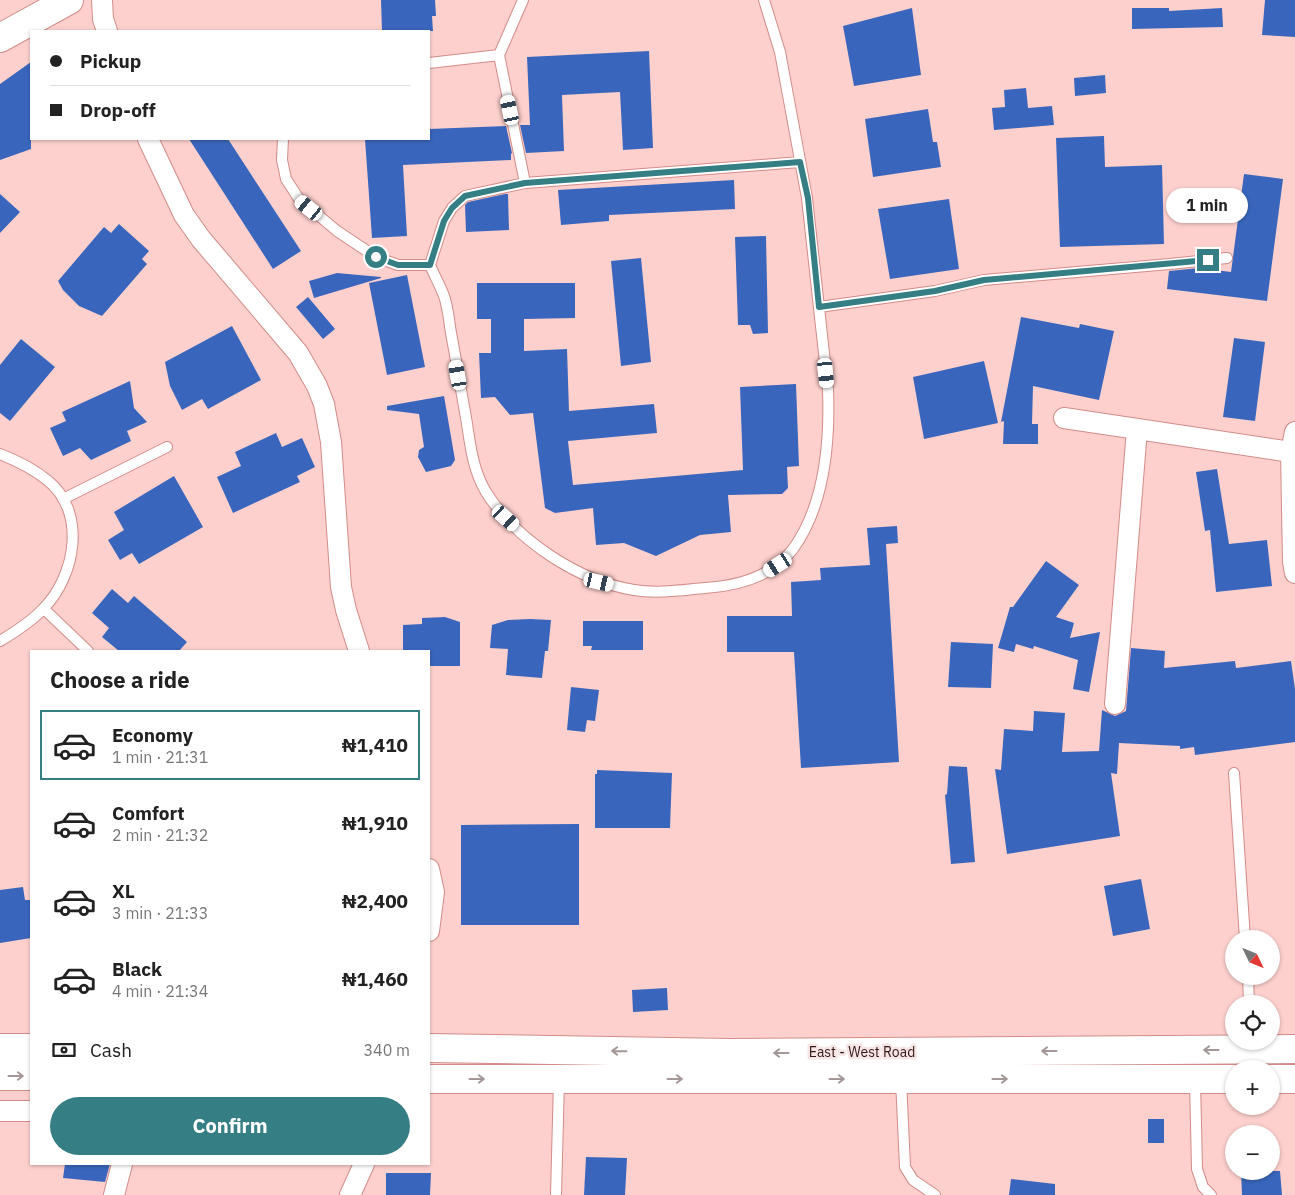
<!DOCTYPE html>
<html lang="en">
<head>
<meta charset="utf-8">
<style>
  :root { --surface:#fff; --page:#f2f2f2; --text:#222; --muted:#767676; --line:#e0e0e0; --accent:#357e83 }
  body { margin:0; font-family:"IBM Plex Sans",sans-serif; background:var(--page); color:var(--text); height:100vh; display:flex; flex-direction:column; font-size:19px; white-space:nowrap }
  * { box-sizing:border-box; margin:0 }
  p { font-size:16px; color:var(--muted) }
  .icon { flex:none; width:28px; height:28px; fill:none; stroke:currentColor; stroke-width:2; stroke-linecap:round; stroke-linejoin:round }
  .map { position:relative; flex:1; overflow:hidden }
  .drawer { position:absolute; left:30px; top:650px; width:400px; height:515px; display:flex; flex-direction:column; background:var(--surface); border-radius:0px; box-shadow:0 1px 4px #0004 }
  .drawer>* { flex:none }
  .hud { position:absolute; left:30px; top:30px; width:400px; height:110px; border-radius:0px; box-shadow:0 1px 4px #0004; display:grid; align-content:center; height:110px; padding:0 20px; background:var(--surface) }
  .needle { width:32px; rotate:133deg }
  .tools { position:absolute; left:1225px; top:930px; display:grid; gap:10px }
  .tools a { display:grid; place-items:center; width:55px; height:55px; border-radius:50%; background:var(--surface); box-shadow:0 1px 4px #0004; font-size:25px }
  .end { position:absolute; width:22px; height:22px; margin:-11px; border:6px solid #357e83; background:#fff; box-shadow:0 0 0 2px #fff }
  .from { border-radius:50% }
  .bubble { position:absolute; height:35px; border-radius:18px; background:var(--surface); box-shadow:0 1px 4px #0004; font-size:16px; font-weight:700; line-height:35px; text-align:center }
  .car { position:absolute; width:15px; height:30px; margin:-15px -8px; border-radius:6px; box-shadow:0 0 4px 1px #0007; background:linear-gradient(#fff 24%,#345 0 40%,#fff 0 76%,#345 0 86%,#fff 0) }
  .hud b { display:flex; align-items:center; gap:18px; height:48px; font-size:19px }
  .hud b+b { border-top:1px solid var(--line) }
  .hud i { width:12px; height:12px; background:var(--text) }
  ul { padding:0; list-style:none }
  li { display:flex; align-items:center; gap:15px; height:70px; margin:0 10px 8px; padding:0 10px; border:2px solid transparent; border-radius:0px }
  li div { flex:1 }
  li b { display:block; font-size:19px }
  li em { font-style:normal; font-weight:700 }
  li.current { border-color:var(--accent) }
  li>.icon { width:45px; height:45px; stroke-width:1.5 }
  h2 { padding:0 20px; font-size:22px; line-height:60px }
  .pay { display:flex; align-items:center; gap:12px; height:55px; padding:0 20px; font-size:19px }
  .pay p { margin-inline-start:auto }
  .primary-button { display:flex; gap:10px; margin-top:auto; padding:10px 20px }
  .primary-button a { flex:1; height:58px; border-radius:30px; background:var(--accent); color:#fff; font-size:20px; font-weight:700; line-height:58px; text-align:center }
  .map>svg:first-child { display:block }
  .building { fill:#3966bc }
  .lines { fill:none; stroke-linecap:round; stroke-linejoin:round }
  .lane-casing { stroke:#d28c89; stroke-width:12 }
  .street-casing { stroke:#d28c89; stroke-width:22 }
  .secondary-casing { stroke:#d28c89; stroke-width:30 }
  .primary-casing { stroke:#d28c89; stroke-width:30 }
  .lane { stroke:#fff; stroke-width:10 }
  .street { stroke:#fff; stroke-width:20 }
  .secondary { stroke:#fff; stroke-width:28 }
  .primary { stroke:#fff; stroke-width:28 }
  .oneway { stroke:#a39797 }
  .route { stroke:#357e83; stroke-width:6 }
  .labels { text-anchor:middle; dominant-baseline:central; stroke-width:5; stroke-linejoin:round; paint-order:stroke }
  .street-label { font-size:14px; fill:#321717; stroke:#f5e5e4 }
</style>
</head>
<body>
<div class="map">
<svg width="1295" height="1195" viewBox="0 0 1295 1195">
  <rect width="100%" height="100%" fill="#fdd0cd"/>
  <path class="building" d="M381,0H435L436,16H432L433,31H382Z
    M1265,0H1295V37L1262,35Z
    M912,8L921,75L854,86L843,26Z
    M1132,8H1169V11L1222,8L1223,27L1132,29Z
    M649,51L653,148L623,150L620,92L562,95L564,151L526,153L520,125H530L527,57Z
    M31,62V149L0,160V84Z
    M1105,75L1106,93L1075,96L1074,78Z
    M1026,88L1028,108L1052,106L1054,125L994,130L992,108L1005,107L1004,90Z
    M928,109L933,142H937L941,167L873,177L865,119Z
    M506,126L512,153L511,154V160L403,165L407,236L372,238L365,139H429V129Z
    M1104,136L1105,167L1162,165L1164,244L1060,247L1056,138Z
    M189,139H228L301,251L273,269Z
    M1244,174L1283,179L1267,301L1167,289L1169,271L1199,268L1231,272Z
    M734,180L735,209L609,215V221L561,225L558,190Z
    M0,194L20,212L0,233Z
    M505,194H508L509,230L466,232L465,205L468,202Z
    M949,199L959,269L890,279L878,209Z
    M119,224L149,251L142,259L147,264L102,316L79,306L63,290L58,281L104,227L111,233Z
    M766,236L768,333L753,334L750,325H738L735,237Z
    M641,258L651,362L621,366L611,261Z
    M337,273L381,277V278L314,298L309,281Z
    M407,275L425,367L387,375L369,283Z
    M477,283H575V318L524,319V351L567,349L569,411L654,404L657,433L568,441L573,485L743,470L740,387L796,384L799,466L787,467L788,488L782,494L728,495L731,532L700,535L656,556L624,543L596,545L593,508L555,513L545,508L533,413L510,415L495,397L481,398L479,353H491V319H477Z
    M308,297L335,329L323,339L296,307Z
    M1021,317L1079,328L1080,324L1114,331L1099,400L1033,386L1032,424H1038V444H1003L1004,421L1001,422Z
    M232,326L261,380L208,409L202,399L182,410L170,386L165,362Z
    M1234,338L1265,342L1255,421L1223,417Z
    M21,339L55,367L10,421L0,413V365Z
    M984,361L998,423L924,439L913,377Z
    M130,381L134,408L147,422L127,431L131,441L91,460L80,448L63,456L50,428L66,421L62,412Z
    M444,396L455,460L451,466L426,472L418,457L419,450L424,447L419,414L387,410V406Z
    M276,433L282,447L302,438L315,467L297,476L300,482L233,513L217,477L241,466L235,452Z
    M1217,469L1229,544L1267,540L1272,586L1216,592L1210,530L1205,531L1196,472Z
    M174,476L203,527L139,564L132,553L120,560L108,540L124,530L114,512Z
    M897,526L898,543L886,544L899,762L801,768L794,652H727V616H792L791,582L821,580L820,568L870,565L867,528Z
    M1046,561L1079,585L1056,617L1074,623L1070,638L1100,632L1089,692L1073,689L1078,660L1034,646L1033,649L1016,644L1014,652L998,648L1010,607H1013Z
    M112,589L128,603L134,596L187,642L179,651H119L102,637L109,628L92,613Z
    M445,617L460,622V666H429V651H403V625L422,624V618Z
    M530,619L551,620L548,651H545L542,678L506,675L508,649L490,648L492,625L508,620Z
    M583,621H643V650H591L592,646H583Z
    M951,642L993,644L991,688L948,687Z
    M1131,648L1165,651L1164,668L1235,661L1236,668L1291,661L1295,689V742L1195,755L1194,747L1180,749V746L1119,743L1117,774L1111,773L1120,836L1007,854L995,769L1001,770L1004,729L1033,731L1034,711L1065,713L1062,752L1099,751L1102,710L1115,716L1126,711Z
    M571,687L599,690L595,721L587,720L585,732L567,730Z
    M949,766L967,767L975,862L951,864L945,795L947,794Z
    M597,770L672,773L670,828H595V774H597Z
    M579,824V925H461V825Z
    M1141,879L1150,929L1113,936L1104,886Z
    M23,887L25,900H31V938L0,943V890Z
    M667,988L668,1010L633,1012L632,990Z
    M1148,1119H1164V1143H1148Z
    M586,1157L627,1158L625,1195H584Z
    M65,1164H110L105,1182L63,1178Z
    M1241,1171H1280L1282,1195H1242Z
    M386,1173H431L430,1195H386Z
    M1011,1179L1055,1184V1195H1009Z"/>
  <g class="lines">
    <defs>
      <path id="lane" d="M523,0L499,55L525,183
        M764,0L780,52L807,198L828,390C830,443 825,505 793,549C772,577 738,586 705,588C682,590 657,594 634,590C578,581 516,540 486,492C471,467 470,439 465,412C460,385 456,359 451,333C449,321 448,307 444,296C440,285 434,275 430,265L444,221L452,208L465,196L525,183L800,162
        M429,63L499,55
        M283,139L282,160L286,179L299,199L337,231L376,257L398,265H430
        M819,307L935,291L984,280L1170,264L1227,258
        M0,454C15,460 34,469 47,480C87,511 76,576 43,609C31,622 15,632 0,641
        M63,499L167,447
        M44,609L88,651
        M1234,773L1245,939
        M1248,976L1249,1004
        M901,1080L905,1167L913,1180L935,1195
        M1195,1080L1197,1169L1203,1187L1211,1195
        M556,1195L559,1080"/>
      <path id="street" d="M102,0L103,19L107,31
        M148,139L184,215L201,239L298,353L317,386L324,404L331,442L341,587L346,610L359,651
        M1064,418L1291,452
        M1295,432L1291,452L1293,562L1295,573
        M1115,704L1137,429
        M429,869L434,892L429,931
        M0,1111H31
        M114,1195L122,1164
        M350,1195L364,1164"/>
      <path id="secondary" d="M0,38L69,0"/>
      <path id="primary" d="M0,1048H31
        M429,1048L730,1053L1295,1049
        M0,1076H31
        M429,1079H1234
        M1271,1079H1295"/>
    </defs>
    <use href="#lane" class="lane-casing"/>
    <use href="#street" class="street-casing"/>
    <use href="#secondary" class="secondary-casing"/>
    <use href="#primary" class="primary-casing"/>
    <use href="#lane" class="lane"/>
    <use href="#street" class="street"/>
    <use href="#secondary" class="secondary"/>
    <use href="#primary" class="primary"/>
  </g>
  <defs><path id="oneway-shaft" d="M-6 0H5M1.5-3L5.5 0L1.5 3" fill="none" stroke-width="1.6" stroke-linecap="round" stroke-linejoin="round" transform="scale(1.25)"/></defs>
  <g class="oneway">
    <use href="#oneway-shaft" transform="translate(1211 1050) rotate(180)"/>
    <use href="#oneway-shaft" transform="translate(619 1051) rotate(-179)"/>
    <use href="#oneway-shaft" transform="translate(1049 1051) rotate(180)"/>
    <use href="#oneway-shaft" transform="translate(781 1053) rotate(180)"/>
    <use href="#oneway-shaft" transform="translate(16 1076)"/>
    <use href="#oneway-shaft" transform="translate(477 1079)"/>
    <use href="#oneway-shaft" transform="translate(675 1079)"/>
    <use href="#oneway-shaft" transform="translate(837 1079)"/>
    <use href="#oneway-shaft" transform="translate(1000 1079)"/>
  </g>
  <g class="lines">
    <path class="route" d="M376,257L398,265H430L444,221L452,208L465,196L525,183L800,162L808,198L819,307L935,291L984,280L1208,260"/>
  </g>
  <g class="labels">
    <g class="street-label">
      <text x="862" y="1052">East - West Road</text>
    </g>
  </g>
</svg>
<div class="tools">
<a><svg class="needle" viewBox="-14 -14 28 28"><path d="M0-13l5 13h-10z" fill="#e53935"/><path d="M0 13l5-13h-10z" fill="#767676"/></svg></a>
<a><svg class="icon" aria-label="locate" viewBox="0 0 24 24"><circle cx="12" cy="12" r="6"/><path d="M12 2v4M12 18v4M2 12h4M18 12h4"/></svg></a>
<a>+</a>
<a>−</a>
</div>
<i class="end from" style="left:376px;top:257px"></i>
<i class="end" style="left:1208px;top:260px"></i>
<div class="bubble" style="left:1166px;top:188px;width:82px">1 min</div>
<i class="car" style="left:510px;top:110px;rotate:348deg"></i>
<i class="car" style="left:309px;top:208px;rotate:309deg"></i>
<i class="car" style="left:826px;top:373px;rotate:174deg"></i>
<i class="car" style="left:458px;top:375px;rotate:350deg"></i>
<i class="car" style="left:506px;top:518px;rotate:132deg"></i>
<i class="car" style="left:778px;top:565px;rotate:237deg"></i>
<i class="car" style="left:599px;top:582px;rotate:103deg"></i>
<div class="hud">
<b><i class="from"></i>Pickup</b>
<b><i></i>Drop-off</b>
</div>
<section class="drawer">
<h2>Choose a ride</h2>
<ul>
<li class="current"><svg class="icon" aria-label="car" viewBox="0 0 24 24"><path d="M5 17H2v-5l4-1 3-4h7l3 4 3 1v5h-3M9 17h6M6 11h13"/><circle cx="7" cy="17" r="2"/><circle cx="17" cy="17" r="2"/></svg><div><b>Economy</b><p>1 min · 21:31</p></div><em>₦1,410</em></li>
<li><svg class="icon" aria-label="car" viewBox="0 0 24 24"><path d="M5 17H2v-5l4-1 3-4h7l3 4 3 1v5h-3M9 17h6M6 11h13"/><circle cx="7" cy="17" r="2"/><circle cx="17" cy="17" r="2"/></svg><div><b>Comfort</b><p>2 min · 21:32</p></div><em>₦1,910</em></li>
<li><svg class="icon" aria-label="car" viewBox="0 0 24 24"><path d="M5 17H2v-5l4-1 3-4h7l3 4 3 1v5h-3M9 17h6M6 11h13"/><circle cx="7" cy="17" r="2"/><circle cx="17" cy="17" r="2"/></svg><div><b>XL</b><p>3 min · 21:33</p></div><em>₦2,400</em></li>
<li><svg class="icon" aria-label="car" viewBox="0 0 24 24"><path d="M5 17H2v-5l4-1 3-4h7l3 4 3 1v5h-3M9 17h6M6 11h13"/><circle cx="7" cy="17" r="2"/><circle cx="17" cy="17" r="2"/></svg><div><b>Black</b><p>4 min · 21:34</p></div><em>₦1,460</em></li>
</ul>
<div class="pay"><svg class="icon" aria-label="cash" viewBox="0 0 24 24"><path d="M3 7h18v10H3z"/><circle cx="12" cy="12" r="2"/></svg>Cash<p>340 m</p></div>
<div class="primary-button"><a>Confirm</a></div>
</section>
</div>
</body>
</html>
